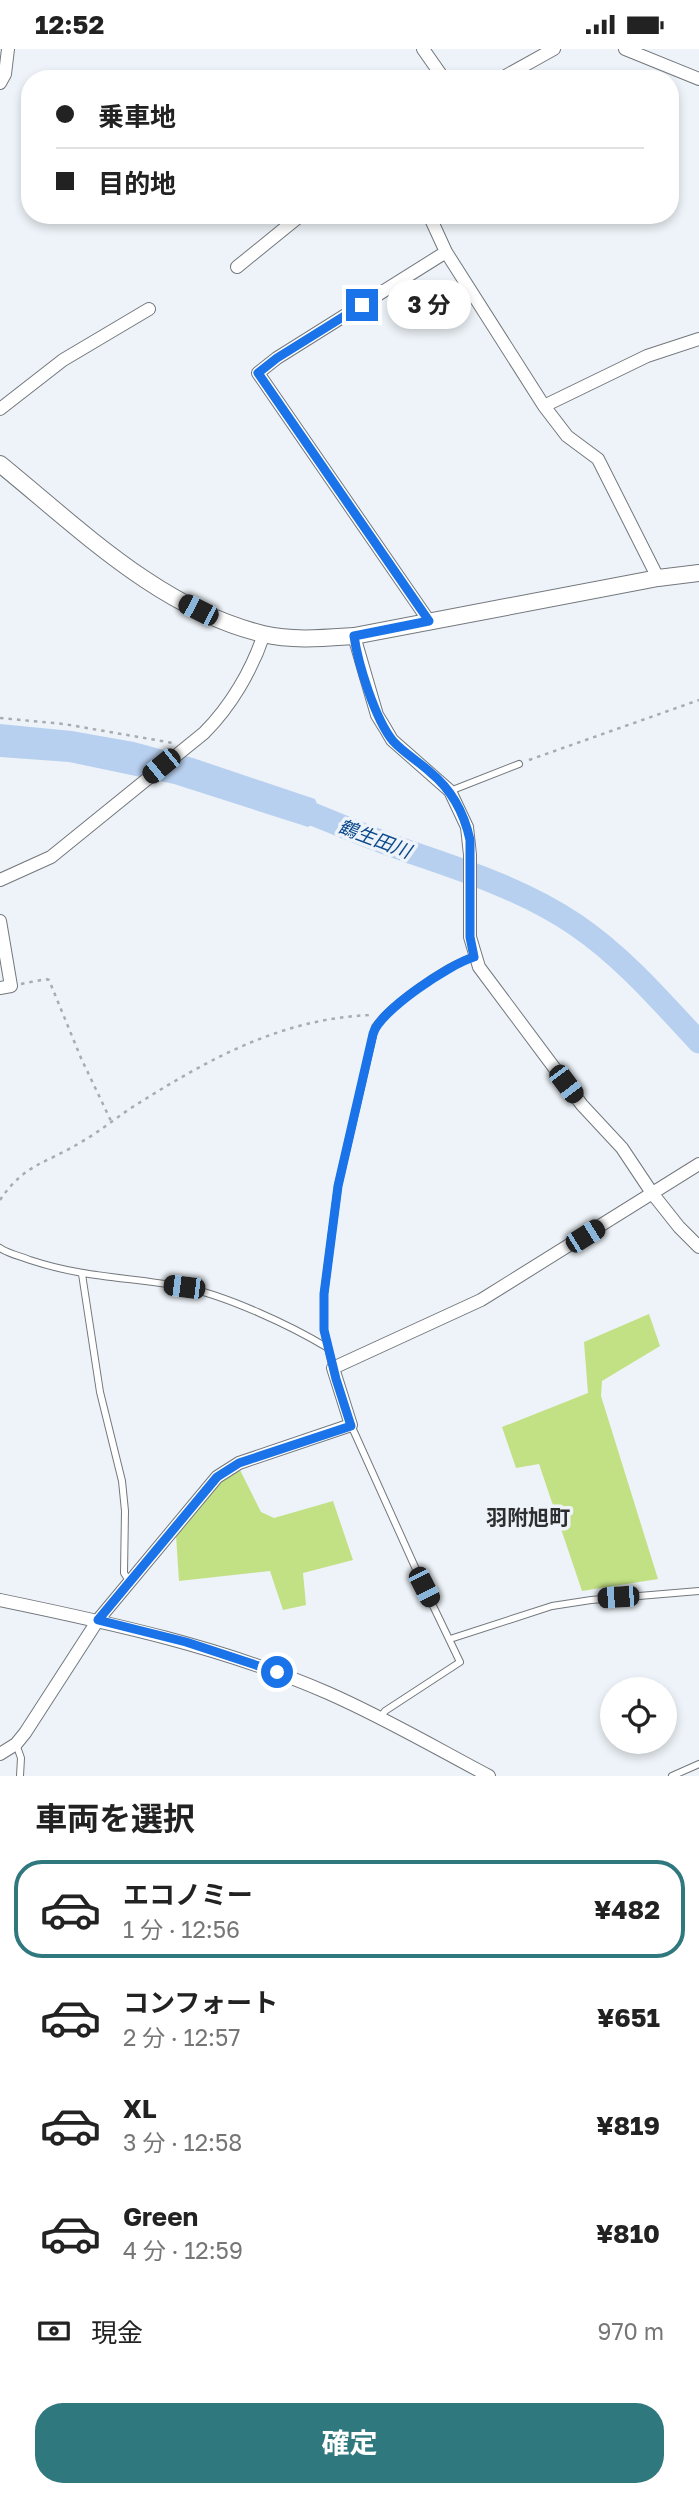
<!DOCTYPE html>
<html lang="ja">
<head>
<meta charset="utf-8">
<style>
  :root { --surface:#fff; --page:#f2f2f2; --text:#222; --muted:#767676; --line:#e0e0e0; --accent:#2f787d }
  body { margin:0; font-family:"Golos Text","Noto Sans JP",sans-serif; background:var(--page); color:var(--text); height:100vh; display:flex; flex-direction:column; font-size:26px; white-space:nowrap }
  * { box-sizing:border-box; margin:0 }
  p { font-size:23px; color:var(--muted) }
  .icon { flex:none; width:38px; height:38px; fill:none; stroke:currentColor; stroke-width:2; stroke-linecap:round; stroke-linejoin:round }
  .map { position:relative; height:1727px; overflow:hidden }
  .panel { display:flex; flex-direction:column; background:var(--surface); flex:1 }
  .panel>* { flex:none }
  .guide { position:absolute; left:21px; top:21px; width:658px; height:154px; border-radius:28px; box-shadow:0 4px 10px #0003; display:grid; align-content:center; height:154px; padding:0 35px; background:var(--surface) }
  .buttons { position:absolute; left:600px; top:1628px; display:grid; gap:14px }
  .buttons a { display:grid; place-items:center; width:77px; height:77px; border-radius:50%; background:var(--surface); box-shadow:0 4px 10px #0003; font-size:35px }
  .end { position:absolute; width:32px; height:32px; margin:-16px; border:9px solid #1a73e8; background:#fff; box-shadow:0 0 0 4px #fff }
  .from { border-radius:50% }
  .bubble { position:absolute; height:49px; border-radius:24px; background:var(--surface); box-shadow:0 4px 10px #0003; font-size:23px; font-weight:700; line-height:49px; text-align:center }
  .car { position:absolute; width:21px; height:42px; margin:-21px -10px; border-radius:9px; box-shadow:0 0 5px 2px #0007; background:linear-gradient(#222 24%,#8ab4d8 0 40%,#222 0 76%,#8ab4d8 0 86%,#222 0) }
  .guide b { display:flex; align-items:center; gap:24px; height:66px; font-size:26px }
  .guide b+b { border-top:2px solid var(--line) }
  .guide i { width:18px; height:18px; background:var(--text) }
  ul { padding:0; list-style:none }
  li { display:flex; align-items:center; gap:21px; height:98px; margin:0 14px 10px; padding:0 21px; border:4px solid transparent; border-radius:28px }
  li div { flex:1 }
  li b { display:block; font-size:26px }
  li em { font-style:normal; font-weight:700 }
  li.active { border-color:var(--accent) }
  li>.icon { width:63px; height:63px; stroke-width:1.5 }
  h2 { padding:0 35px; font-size:32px; line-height:84px }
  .pay { display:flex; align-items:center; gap:18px; height:77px; padding:0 35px; font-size:26px }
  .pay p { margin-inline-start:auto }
  .action { display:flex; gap:14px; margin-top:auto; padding:14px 35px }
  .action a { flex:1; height:80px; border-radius:28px; background:var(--accent); color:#fff; font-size:28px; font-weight:700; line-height:80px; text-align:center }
  .status { display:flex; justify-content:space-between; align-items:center; height:49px; padding:0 35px; background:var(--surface); direction:ltr }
  .status svg { height:19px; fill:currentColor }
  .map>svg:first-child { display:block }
  .green { fill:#c2e184 }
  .water { fill:#b8d0f0 }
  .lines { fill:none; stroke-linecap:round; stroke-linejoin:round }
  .river { stroke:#b8d0f0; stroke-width:23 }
  .service-casing { stroke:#73787d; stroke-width:8 }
  .minor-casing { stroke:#73787d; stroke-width:14 }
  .tertiary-casing { stroke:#73787d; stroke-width:18 }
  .path { stroke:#a7acaf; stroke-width:2.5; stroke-dasharray:3.5 5; stroke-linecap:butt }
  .service { stroke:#fff; stroke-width:6 }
  .minor { stroke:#fff; stroke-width:12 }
  .tertiary { stroke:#fff; stroke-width:16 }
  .route { stroke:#1a73e8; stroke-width:9 }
  .labels { text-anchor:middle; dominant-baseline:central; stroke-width:7; stroke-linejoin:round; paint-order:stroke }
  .water-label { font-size:19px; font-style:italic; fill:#0b498c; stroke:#edf3f8 }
  .quarter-label { font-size:21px; font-weight:bold; fill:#2c2e2f; stroke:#edf3f8 }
</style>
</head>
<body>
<div class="status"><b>12:52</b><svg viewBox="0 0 49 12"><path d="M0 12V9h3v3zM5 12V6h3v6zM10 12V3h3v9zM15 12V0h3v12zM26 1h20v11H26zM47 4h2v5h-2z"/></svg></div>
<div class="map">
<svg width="699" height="1727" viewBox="0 0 699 1727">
  <rect width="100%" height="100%" fill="#edf3f8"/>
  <path class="green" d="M649,1265L660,1297L602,1332L601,1347L658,1530L582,1542L539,1415L516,1419L502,1378L588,1344L584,1293Z
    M240,1421L261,1463L274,1469L333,1452L353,1511L303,1524L306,1556L283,1561L270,1522L179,1532L176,1486L221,1432Z"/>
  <path class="water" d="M0,675L72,682L134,693L193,709L315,750L323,769L308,778L174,735L69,713L0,708Z"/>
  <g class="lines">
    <path class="river" d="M295,758C333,773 371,790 410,803C466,822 526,842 576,876C623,908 660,951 699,993"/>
    <defs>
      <path id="service" d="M450,742L519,715
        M0,1199C9,1205 20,1207 30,1211C84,1229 130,1228 184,1238C227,1247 290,1276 328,1299
        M82,1225L100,1343L122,1432L125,1462L124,1524L129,1532
        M333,1319L324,1281V1245L338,1137L375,978C391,956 447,915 474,908
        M351,1376L424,1538L460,1613L385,1662L380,1669
        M450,1590L552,1557L591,1551L699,1542
        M16,1695L21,1709L20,1727
        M672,1727L699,1715"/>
      <path id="minor" d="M423,0L444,30
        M625,0L699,30
        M500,30L554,0
        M0,34L5,25L8,0
        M429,166L446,203L544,357L567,387L598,410L658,529
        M237,218L301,166
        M544,357L647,307L699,290
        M0,360L63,311L149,260
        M429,572L258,324L277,309L446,203
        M354,587L377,666L385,679L392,691L450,742L467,778L470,806V888L479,918L582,1056L622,1099L652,1144L679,1178L699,1198
        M0,831L51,808L204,684C231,657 252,621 264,585
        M0,872L11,937L0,939
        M0,1551C111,1574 223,1598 328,1644C383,1668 436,1699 489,1727
        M0,1705L16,1695L25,1684L98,1571L217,1428L239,1414L351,1376L333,1319L481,1251L699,1115"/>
      <path id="tertiary" d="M0,415C80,480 160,560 263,585C293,592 324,589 354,587L658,529L699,524"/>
    </defs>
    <use href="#service" class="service-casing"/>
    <use href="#minor" class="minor-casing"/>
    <use href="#tertiary" class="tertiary-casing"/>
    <path class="path" d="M0,669L64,675L173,694
      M529,711L699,651
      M21,935L46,930L49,931L81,1009L111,1072
      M0,1151C25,1114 46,1115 81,1093C101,1082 119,1066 139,1054C212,1008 284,969 372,966"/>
    <use href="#service" class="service"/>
    <use href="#minor" class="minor"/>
    <use href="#tertiary" class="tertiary"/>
  </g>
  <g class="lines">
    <path class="route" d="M277,1623L186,1593L98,1571L217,1428L239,1414L351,1377L336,1330L324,1281V1245L338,1137L373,985C379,962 450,915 474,908L470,888V791C464,763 452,741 430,723C418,712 404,704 393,692C375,670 358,615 354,587L429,572L258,324L277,309L362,256"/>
  </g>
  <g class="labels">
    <g class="water-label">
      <text transform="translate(375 789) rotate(21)">鶴生田川</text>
    </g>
    <g class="quarter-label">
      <text x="528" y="1468">羽附旭町</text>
    </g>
  </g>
</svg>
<div class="buttons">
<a><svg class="icon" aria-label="locate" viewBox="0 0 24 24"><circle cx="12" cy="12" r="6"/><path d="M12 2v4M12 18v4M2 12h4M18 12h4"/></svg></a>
</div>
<i class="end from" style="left:277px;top:1623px"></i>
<i class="end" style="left:362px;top:256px"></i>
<div class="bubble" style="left:387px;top:231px;width:84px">3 分</div>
<i class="car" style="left:198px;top:561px;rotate:297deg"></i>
<i class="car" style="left:161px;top:717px;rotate:231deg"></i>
<i class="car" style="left:566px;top:1035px;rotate:143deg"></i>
<i class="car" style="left:585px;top:1187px;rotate:58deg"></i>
<i class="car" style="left:184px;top:1238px;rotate:277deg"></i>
<i class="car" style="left:424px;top:1538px;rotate:153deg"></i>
<i class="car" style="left:618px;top:1548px;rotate:266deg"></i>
<div class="guide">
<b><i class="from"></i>乗車地</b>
<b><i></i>目的地</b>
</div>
</div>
<section class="panel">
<h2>車両を選択</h2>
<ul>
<li class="active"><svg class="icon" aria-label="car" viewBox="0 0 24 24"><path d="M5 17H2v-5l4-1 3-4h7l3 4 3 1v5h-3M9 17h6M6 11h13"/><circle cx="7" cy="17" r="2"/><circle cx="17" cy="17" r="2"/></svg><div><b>エコノミー</b><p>1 分 · 12:56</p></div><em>¥482</em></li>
<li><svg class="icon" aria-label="car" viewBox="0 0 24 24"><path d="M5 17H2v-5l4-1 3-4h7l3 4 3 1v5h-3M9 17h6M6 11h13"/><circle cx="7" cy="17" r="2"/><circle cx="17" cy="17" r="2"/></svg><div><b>コンフォート</b><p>2 分 · 12:57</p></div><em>¥651</em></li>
<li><svg class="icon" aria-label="car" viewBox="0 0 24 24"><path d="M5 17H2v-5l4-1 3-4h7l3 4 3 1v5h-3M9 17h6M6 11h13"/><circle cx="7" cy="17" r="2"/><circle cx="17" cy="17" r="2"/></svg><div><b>XL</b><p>3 分 · 12:58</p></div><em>¥819</em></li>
<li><svg class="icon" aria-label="car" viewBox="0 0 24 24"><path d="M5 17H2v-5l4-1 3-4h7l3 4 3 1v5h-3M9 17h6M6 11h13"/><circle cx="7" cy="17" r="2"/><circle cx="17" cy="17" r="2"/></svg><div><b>Green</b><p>4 分 · 12:59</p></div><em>¥810</em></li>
</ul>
<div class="pay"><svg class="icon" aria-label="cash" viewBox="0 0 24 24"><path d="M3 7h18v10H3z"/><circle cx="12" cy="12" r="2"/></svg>現金<p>970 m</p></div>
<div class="action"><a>確定</a></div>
</section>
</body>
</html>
